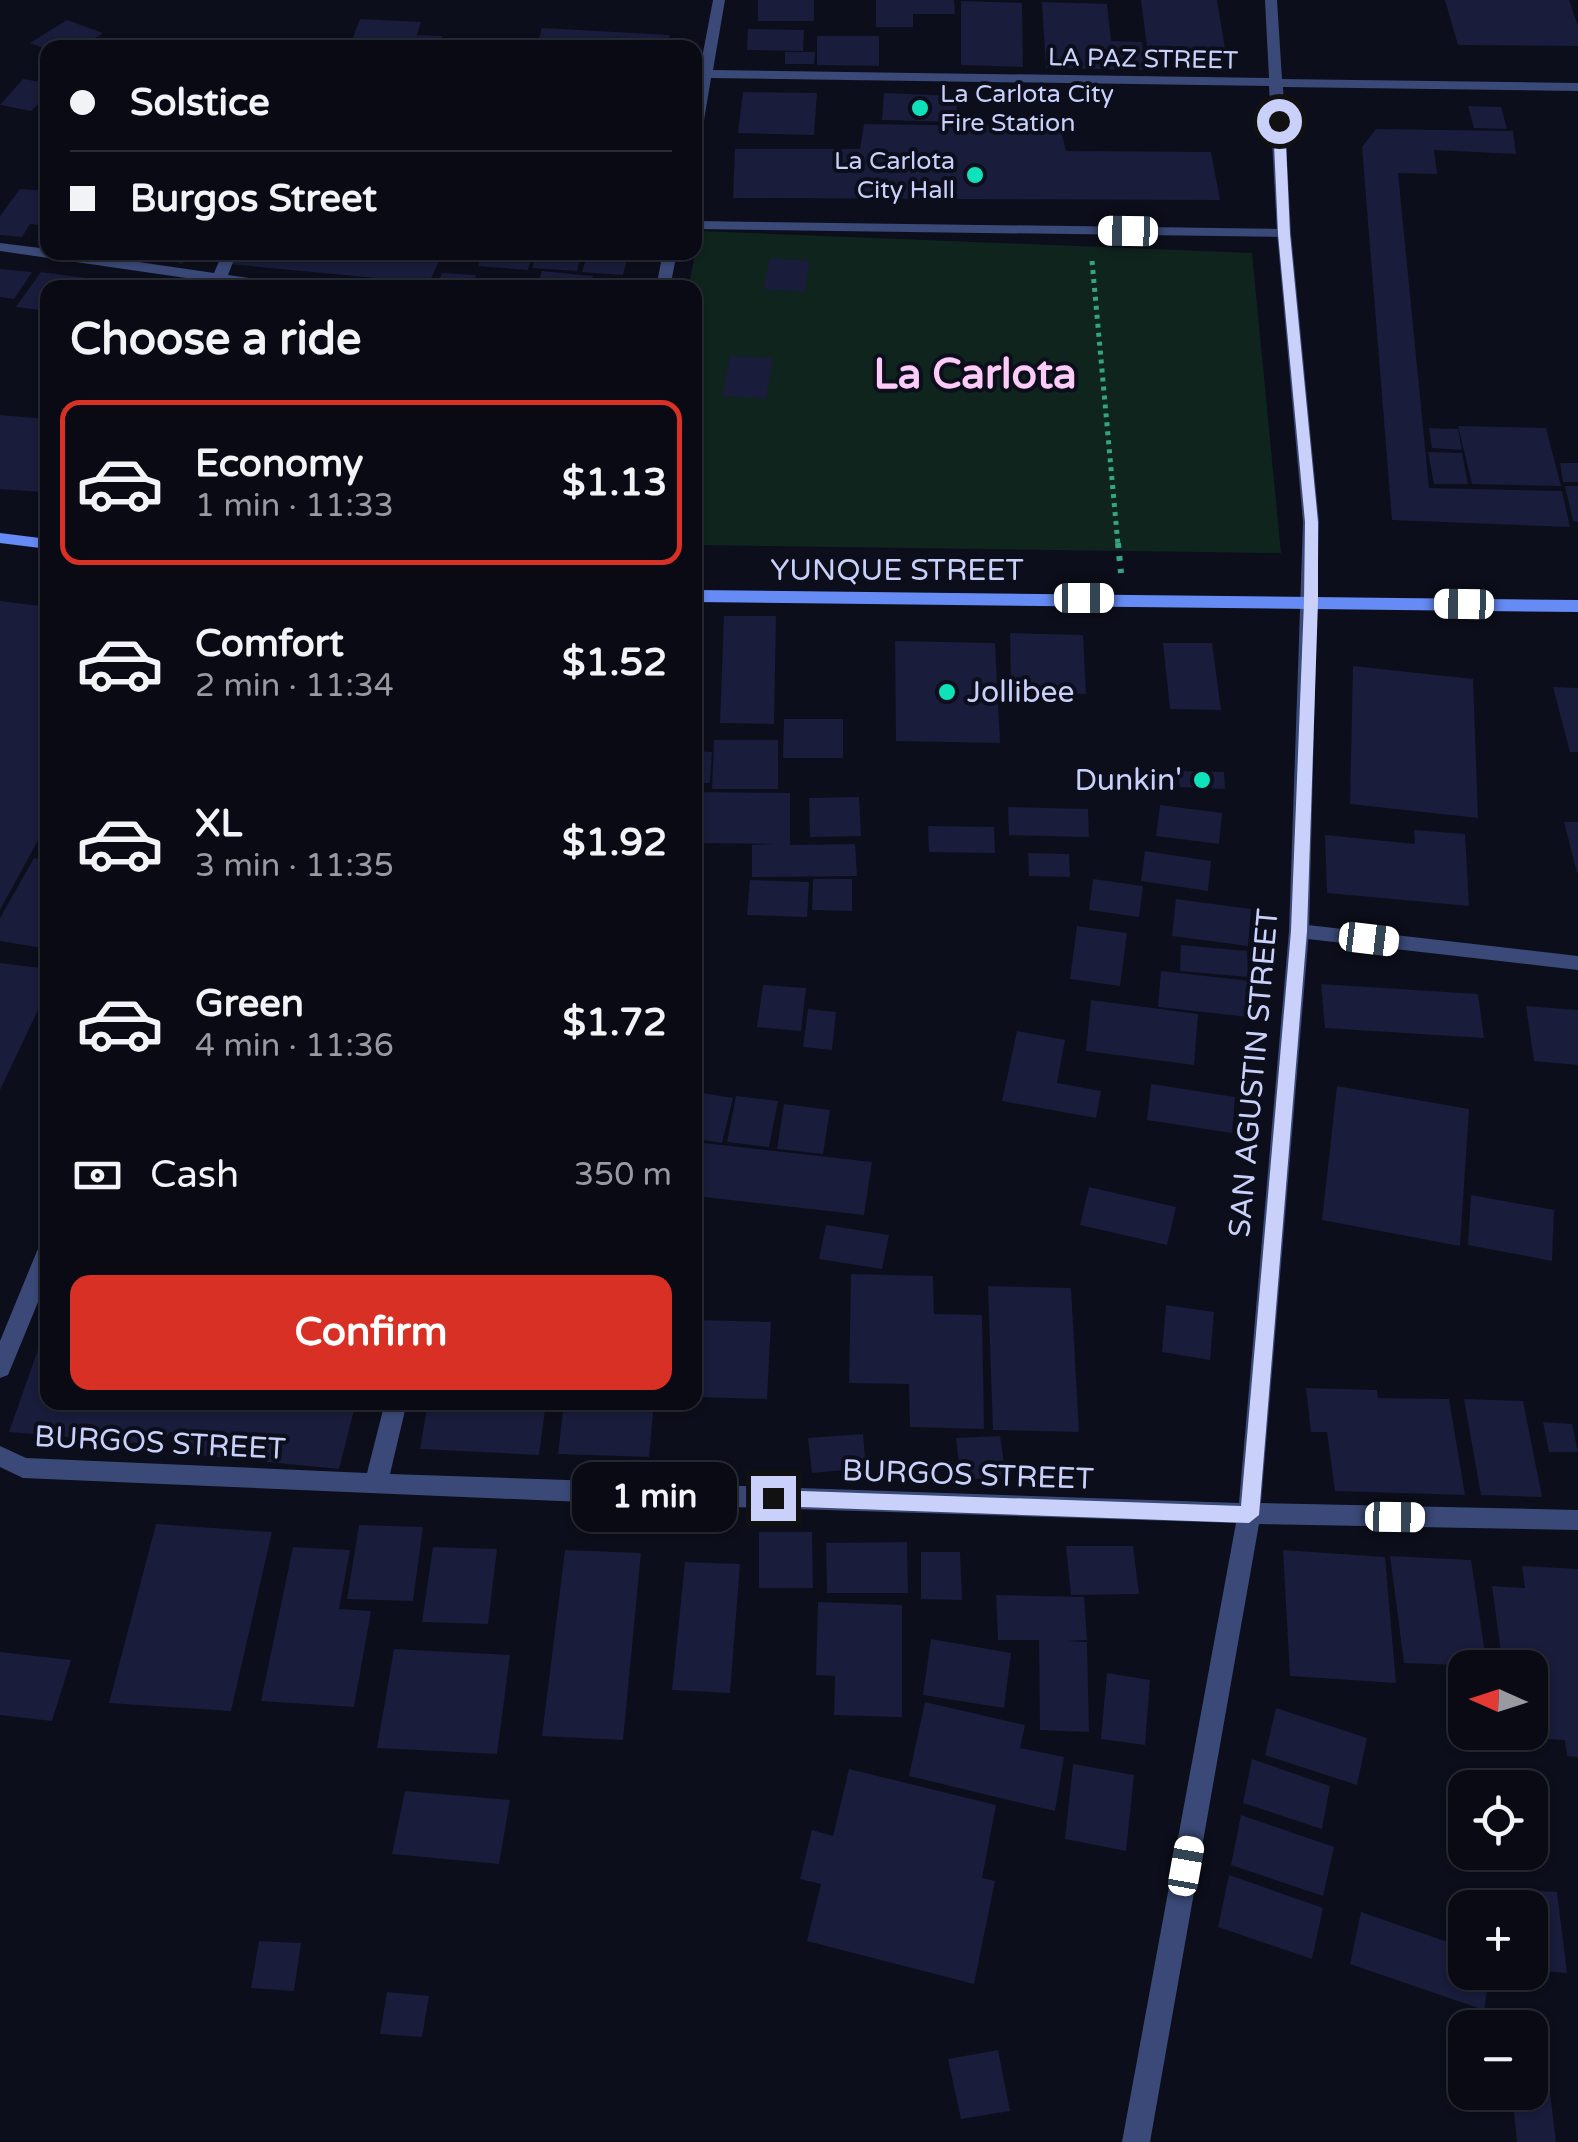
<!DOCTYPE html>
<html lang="en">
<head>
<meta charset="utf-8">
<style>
  :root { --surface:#090a14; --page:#171822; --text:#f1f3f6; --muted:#999aa0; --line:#292b34; --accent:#d93025 }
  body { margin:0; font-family:"Varela Round",sans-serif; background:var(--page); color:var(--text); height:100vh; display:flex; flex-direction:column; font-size:38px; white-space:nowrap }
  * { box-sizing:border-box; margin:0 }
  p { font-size:32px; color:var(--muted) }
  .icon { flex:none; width:55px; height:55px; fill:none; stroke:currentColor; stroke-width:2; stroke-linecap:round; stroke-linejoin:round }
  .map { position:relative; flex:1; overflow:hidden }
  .drawer { position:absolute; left:40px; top:280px; width:662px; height:1130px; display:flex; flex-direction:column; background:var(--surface); border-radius:20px; box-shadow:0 2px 8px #0004,0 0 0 2px var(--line) }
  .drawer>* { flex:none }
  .hud { position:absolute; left:40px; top:40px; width:662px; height:220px; border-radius:20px; box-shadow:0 2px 8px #0004,0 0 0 2px var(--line); display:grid; align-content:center; height:220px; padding:0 30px; background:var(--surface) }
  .needle { width:65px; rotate:273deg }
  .fabs { position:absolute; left:1448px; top:1650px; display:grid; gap:20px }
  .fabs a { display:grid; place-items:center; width:100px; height:100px; border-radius:20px; background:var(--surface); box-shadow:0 2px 8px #0004,0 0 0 2px var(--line); font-size:50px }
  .end { position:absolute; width:45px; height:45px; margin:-22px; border:12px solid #c9d1fb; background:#111; box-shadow:0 0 0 5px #111 }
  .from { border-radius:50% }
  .bubble { position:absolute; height:70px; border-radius:20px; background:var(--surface); box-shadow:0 2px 8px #0004,0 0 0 2px var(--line); font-size:32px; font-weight:700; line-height:70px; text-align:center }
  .car { position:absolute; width:30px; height:60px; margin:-30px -15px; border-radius:12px; box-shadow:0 0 8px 2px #0007; background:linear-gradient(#fff 24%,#345 0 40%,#fff 0 76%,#345 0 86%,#fff 0) }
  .hud b { display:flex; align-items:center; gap:35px; height:95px; font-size:38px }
  .hud b+b { border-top:2px solid var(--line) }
  .hud i { width:25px; height:25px; background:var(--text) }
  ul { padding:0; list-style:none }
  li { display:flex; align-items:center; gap:30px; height:165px; margin:0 20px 15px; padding:0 10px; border:5px solid transparent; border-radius:20px }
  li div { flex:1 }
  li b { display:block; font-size:38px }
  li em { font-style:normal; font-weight:700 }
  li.on { border-color:var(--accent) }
  li>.icon { width:90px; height:90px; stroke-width:1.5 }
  h2 { padding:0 30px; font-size:45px; line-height:120px }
  .pay { display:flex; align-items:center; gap:25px; height:110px; padding:0 30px; font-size:38px }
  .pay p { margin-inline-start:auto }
  .action { display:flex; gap:20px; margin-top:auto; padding:20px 30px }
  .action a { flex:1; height:115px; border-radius:20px; background:var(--accent); color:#fff; font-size:40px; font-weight:700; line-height:115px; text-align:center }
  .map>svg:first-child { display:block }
  .green { fill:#0f241d }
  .building { fill:#191c3a }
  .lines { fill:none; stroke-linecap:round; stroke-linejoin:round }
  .path-far1 { stroke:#34a57e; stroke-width:5; stroke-dasharray:4 5; stroke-linecap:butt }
  .path { stroke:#34a57e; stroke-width:6; stroke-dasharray:5 8; stroke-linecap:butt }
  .service { fill:#3a4977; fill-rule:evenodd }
  .minor { fill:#3a4977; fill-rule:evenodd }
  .tertiary { fill:#3a4977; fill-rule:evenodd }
  .secondary { fill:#668bf5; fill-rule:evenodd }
  .route { fill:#c9d1fb }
  .poi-dot { fill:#0fe2bb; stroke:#0c0e1b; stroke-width:4 }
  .labels { text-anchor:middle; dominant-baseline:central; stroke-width:8; stroke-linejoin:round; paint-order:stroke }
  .far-street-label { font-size:25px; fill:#c9d1fb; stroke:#0c0e1b }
  .far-poi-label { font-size:25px; fill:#c9d1fb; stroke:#0c0e1b; text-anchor:start }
  .street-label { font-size:30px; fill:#c9d1fb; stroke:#0c0e1b }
  .poi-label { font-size:30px; fill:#c9d1fb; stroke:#0c0e1b; text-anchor:start }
  .far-town-label { font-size:42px; font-weight:bold; fill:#fccbf8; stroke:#0c0e1b }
</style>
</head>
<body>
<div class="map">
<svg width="1578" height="2142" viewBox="0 0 1578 2142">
  <rect width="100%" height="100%" fill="#0c0e1b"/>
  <path class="green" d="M700,231L1252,253L1281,553L695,545V288H688Z"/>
  <path class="building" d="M758,0H814V21H758Z
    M876,0H954L955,14H913V27H876Z
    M1141,0H1217L1226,55L1148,54Z
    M1445,0H1569L1578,26V46L1458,45Z
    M961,1L1022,3L1023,67L961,65Z
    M1042,2L1107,4L1111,41L1142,42L1145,70L1046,68Z
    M360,19L421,22L417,35L442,36L439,48H349Z
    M67,20L103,33L80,48L48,50L30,43Z
    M542,28L670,35L666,48H536Z
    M748,29L804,30L803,51L747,50Z
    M817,36H879V66L817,65Z
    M785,52H815L814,64H785Z
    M23,79L48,83V94L31,111L0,105Z
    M743,92L817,93L814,135L738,133Z
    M884,93L957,96L956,122L882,120Z
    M1468,106L1501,107L1507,129L1474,128Z
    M864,124L1060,127L1066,151L1211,152L1220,200L733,198L735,149H860Z
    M1376,129L1513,131L1516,154L1434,150L1437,174L1398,173L1429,488L1562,491L1570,527L1392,520L1362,147Z
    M20,189L48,191V226L30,224L22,237L0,235V216Z
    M156,252H199L181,264Z
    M235,252H443L429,283L229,264Z
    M483,252H533L528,270L478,266Z
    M537,252H582L577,271L532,268Z
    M588,252H629L623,275L582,272Z
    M770,258L810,261L804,292L763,289Z
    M0,269L32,272L14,299L0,297Z
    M542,271L593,276L590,288H536Z
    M41,272L93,279L88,288H48V311L16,307Z
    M442,273L476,275L471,288H437Z
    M730,356L773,358L766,399L722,396Z
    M0,415L48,419V480L42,492L0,489Z
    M1458,426L1546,428L1561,486L1472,484Z
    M1429,428L1458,429L1462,450L1432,448Z
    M1428,452L1462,453L1468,484H1434Z
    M1560,463H1578V482H1563Z
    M1565,486H1578V522L1573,521Z
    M0,601L48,607V822L0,910Z
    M724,616H776L774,724L720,723Z
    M1010,633L1083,635L1086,694L1011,692Z
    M895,641L995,643L1000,743L896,741Z
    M1163,643H1212L1221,710L1170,709Z
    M1353,666L1473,679L1478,818L1350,804Z
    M1553,687L1578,688V752H1570Z
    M784,719H843V758H783Z
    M714,740H778V789H712Z
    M695,751L712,752L710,783H695Z
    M1178,771L1224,772L1225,789L1180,787Z
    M695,792L790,793V845L855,844L857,876L752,877V845L775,844L695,843Z
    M859,797L861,836L810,837L809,798Z
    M1160,805L1222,813L1219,844L1156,836Z
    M1008,807L1088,809L1089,837L1009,835Z
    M1564,822H1578V873H1577Z
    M928,826L994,827L995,853L929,852Z
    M1414,830L1465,834L1469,906L1327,893L1325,835L1415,844Z
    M1145,851L1211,861L1208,891L1141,881Z
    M1028,853L1069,854L1070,877L1029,876Z
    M34,858L48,861V949L0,941V918Z
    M813,879H852V911L812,910Z
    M1093,879L1143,886L1139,917L1089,910Z
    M750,880L809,882L807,917L747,915Z
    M1176,899L1251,909L1248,946L1172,936Z
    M1077,926L1127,933L1120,986L1070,979Z
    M1181,945L1247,951L1248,977L1180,971Z
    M0,963L48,969V989L0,1090Z
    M1161,971L1250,981L1248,1017L1158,1007Z
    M1321,984L1478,994L1484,1038L1325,1028Z
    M763,985L806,988L801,1031L757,1027Z
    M1091,1000L1198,1014L1194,1065L1086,1051Z
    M1526,1006L1578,1010V1065L1534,1061Z
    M808,1009L836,1012L832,1050L803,1047Z
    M1017,1031L1065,1040L1057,1083L1101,1091L1096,1118L1002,1101Z
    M1151,1084L1235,1097L1232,1133L1147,1120Z
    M1337,1086L1469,1109L1460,1246L1322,1220Z
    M696,1092L733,1098L722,1143L695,1139Z
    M736,1096L778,1101L769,1147L727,1142Z
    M784,1104L830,1110L823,1154L777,1149Z
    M695,1142L872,1162L864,1215L695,1196Z
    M1089,1187L1176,1207L1167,1245L1080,1225Z
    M1471,1195L1554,1210L1552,1261L1468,1245Z
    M826,1225L889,1235L882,1269L819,1259Z
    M851,1274L933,1276L934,1314L982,1315L984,1429L910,1427L909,1384L849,1383Z
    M988,1286L1071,1288L1079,1432L993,1430Z
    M1166,1305L1214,1312L1210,1360L1162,1352Z
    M695,1320L771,1322L767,1399L695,1397Z
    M47,1324L48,1402H356L339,1469L186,1454L192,1433L170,1432L160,1445L9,1432Z
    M1306,1388L1377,1390L1378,1398L1449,1399L1465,1495L1335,1491L1327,1432H1311Z
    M1464,1399L1523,1401L1542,1497L1481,1495Z
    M428,1402H546L539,1455L420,1449Z
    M564,1402H654L649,1457L558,1454Z
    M1543,1422L1572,1424L1578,1452H1549Z
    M863,1434L866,1468L812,1473L808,1438Z
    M1000,1436L1006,1477L961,1480L956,1438Z
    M156,1524L272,1532L231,1711L109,1703Z
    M359,1525L423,1527L413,1601L347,1599Z
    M759,1532H812L813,1588H759Z
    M907,1542L908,1593H827L826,1543Z
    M1066,1546H1133L1139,1594L1071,1595Z
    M293,1547L350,1550L339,1609L371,1611L354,1707L261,1701Z
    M433,1547L497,1549L488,1624L422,1622Z
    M565,1550L641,1553L623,1740L542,1736Z
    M1283,1550L1385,1557L1396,1683L1290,1676Z
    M921,1552H960L962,1600L921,1599Z
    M1390,1556L1471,1560L1487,1666L1404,1663Z
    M685,1562L740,1564L730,1693L672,1690Z
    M1522,1566L1578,1569V1757L1567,1756L1565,1740L1513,1737L1512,1732H1530V1668H1503L1492,1586L1525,1588Z
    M996,1595L1084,1597L1087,1640L1067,1641L1087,1642L1089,1732L1040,1730L1039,1640H998Z
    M818,1602L902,1605V1717L834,1715L835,1676L816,1675Z
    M931,1639L1011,1653L1004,1708L923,1695Z
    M394,1649L510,1655L497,1754L377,1748Z
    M0,1652L71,1660L52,1721L0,1715Z
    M1107,1673L1150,1680L1145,1745L1101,1739Z
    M925,1702L1025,1725L1020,1748L1064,1757L1055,1811L909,1776Z
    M1276,1708L1367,1738L1357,1785L1265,1755Z
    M1252,1759L1330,1786L1322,1829L1243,1803Z
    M1073,1764L1134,1775L1126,1851L1065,1839Z
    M849,1769L996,1805L982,1878L995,1881L974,1984L807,1941L821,1884L800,1879L812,1830L833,1836Z
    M405,1791L510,1800L499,1864L392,1854Z
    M1241,1815L1334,1847L1323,1896L1231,1865Z
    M1229,1875L1323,1908L1312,1959L1218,1927Z
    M1491,1888L1557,1892L1567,1973L1530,1970V1908H1493Z
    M1361,1912L1465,1948V1972H1490L1484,2010L1350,1964Z
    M259,1941L301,1943L294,1991L251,1988Z
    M387,1992L429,1996L422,2037L380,2034Z
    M998,2050L1010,2111L961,2119L948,2059Z
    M1530,2074L1548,2076L1556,2142H1517L1512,2092H1530Z"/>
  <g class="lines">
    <path class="path-far1" d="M1092,261L1118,545"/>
    <path class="path" d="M1118,543L1121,573"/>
    <path class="service" d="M695,221L1284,229L1291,233L1284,237L695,229Z"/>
    <path class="minor" d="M0,243L48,249V252H70L214,273L223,252H237L228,275L290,284L297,288H255L0,251Z
      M1299,924L1578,956V970L1299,938L1289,931Z"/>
    <path class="tertiary" d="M713,0H725L713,70L1269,78L1265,0H1277L1282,79L1578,83V91L1283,87L1291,233L1319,522L1309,931L1261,1503L1578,1510V1530L1259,1524L1150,2142H1122L1236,1523L606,1503L23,1478L0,1467V1446L26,1458L367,1473L385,1402H407L390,1474L1239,1503L1289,931L1303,522L1277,233L1269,86L711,78L702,132L695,136V95Z
      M663,252H677L670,288H656Z
      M48,1242V1278L8,1375L0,1378V1341L37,1251L41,1245Z"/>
    <path class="secondary" d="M0,533L48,539V549L0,543Z
      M695,590L1578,600V612L695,602Z"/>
  </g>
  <path class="route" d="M1279,118L1285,121L1290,234L1318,522V602L1307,931L1259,1515L1249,1523L773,1506L764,1498L773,1490L1241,1506L1291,931L1304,602L1305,522L1278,234L1273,121Z"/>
  <g class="poi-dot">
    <circle cx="920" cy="108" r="10"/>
    <circle cx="975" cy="175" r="10"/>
    <circle cx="947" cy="692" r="10"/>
    <circle cx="1202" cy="780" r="10"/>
  </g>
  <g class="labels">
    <g class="far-street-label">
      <text transform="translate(1143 59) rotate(1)">LA PAZ STREET</text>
    </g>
    <g class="far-poi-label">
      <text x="940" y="94">La Carlota City<tspan x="940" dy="29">Fire Station</tspan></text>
      <text x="955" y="161" text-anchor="end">La Carlota<tspan x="955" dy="29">City Hall</tspan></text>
    </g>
    <g class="street-label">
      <text x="897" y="570">YUNQUE STREET</text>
      <text transform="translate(1254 1073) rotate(-85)">SAN AGUSTIN STREET</text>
      <text transform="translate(160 1443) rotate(3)">BURGOS STREET</text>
      <text transform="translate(968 1475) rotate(2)">BURGOS STREET</text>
    </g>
    <g class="poi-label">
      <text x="967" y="692">Jollibee</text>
      <text x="1182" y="780" text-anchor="end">Dunkin'</text>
    </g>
    <g class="far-town-label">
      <text x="975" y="374">La Carlota</text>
    </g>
  </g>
</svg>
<div class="fabs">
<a><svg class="needle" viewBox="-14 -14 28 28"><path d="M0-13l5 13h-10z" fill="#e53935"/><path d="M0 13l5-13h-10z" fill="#999aa0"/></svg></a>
<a><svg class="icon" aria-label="locate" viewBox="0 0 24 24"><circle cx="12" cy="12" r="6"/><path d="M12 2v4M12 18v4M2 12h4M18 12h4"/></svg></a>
<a>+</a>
<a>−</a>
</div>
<i class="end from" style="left:1279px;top:121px"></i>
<i class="end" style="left:773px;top:1498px"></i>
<div class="bubble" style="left:572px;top:1462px;width:165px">1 min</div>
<i class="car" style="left:1128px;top:231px;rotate:271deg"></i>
<i class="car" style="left:1084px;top:598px;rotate:90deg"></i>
<i class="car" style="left:1464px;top:604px;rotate:271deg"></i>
<i class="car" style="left:1369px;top:939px;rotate:97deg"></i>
<i class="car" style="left:1395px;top:1517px;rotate:91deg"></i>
<i class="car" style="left:1186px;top:1866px;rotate:10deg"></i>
<div class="hud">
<b><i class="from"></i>Solstice</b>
<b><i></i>Burgos Street</b>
</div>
<section class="drawer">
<h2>Choose a ride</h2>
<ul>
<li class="on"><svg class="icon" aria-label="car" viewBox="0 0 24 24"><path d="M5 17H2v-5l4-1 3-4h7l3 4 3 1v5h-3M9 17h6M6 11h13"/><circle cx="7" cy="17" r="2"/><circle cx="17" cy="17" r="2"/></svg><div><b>Economy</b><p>1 min · 11:33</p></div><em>$1.13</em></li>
<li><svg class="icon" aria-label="car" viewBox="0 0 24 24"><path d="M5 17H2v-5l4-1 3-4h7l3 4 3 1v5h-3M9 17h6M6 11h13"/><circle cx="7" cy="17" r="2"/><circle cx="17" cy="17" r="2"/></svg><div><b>Comfort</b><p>2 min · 11:34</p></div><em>$1.52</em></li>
<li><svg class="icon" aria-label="car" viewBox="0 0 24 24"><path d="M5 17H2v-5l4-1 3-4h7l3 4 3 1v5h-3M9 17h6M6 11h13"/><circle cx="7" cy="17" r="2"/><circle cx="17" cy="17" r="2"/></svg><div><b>XL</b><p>3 min · 11:35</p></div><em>$1.92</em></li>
<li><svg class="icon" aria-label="car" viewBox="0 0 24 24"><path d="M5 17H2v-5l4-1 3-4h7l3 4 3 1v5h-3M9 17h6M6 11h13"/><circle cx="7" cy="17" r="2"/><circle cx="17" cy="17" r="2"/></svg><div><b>Green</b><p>4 min · 11:36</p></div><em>$1.72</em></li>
</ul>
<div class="pay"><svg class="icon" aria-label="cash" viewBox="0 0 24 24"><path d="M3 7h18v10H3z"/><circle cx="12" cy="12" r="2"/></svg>Cash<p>350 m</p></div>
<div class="action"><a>Confirm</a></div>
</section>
</div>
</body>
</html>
